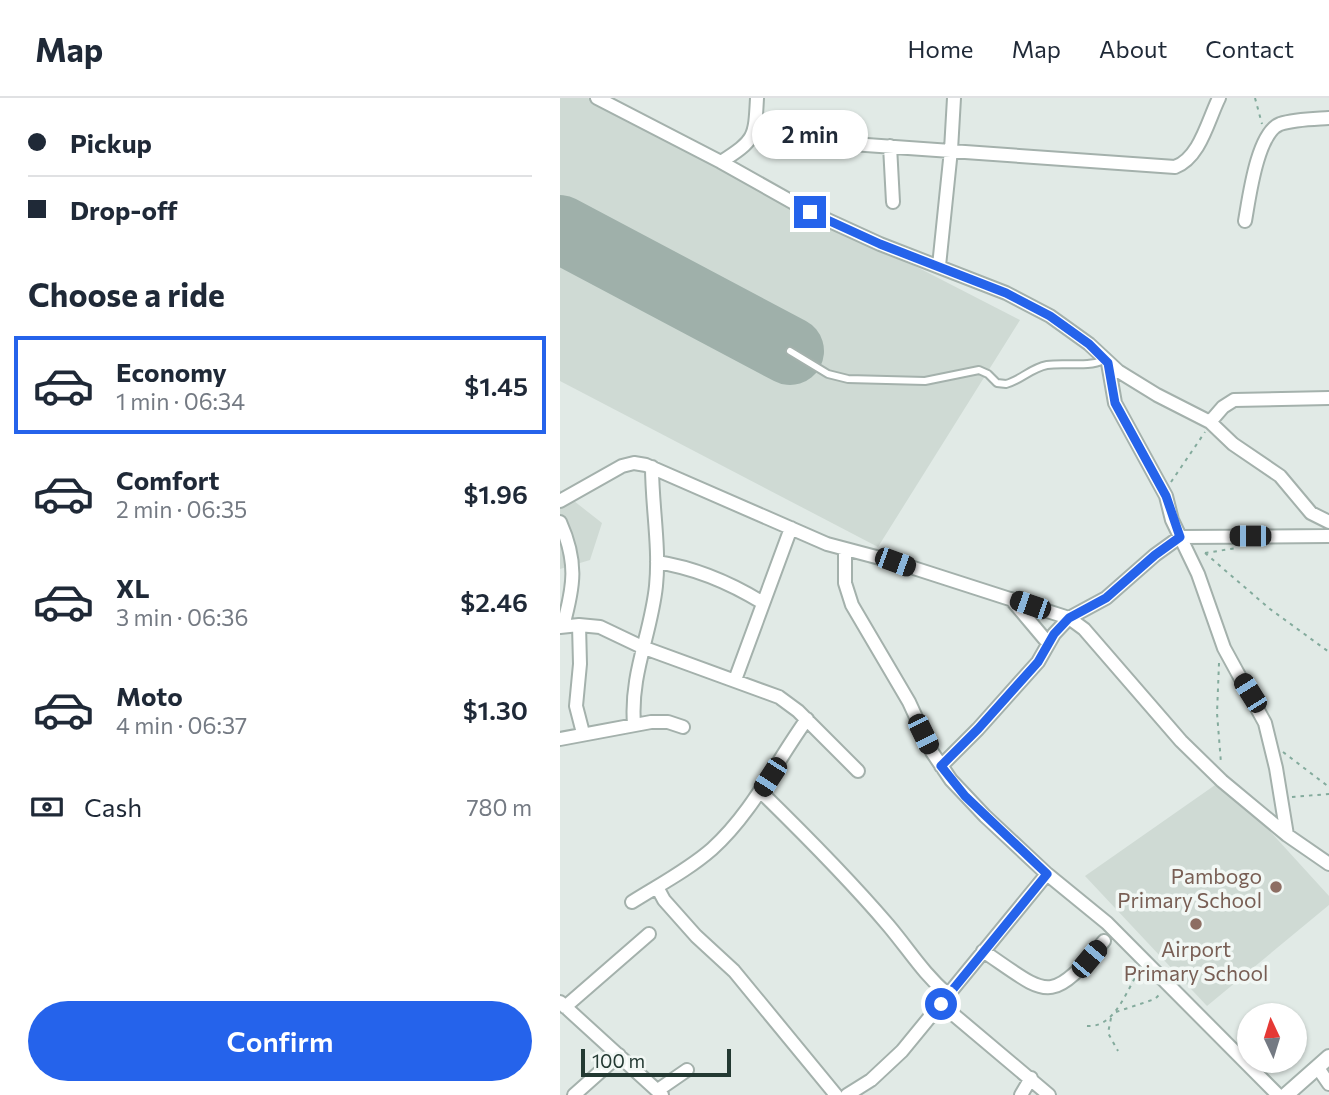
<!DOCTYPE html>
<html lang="en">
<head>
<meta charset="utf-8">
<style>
  :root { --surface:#fff; --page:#f6f6f7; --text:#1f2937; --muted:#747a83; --line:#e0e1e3; --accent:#2563eb }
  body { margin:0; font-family:Commissioner,sans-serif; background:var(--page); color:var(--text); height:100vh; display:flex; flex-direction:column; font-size:26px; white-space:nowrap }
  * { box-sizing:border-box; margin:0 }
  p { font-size:23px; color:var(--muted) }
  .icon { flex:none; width:38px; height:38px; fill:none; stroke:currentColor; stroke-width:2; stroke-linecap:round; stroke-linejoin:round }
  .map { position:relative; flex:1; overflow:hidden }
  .panel { display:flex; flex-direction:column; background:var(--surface); width:560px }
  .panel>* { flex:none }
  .top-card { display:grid; align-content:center; height:154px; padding:0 28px; background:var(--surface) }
  .needle { width:46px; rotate:356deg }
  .buttons { position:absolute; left:677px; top:905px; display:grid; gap:14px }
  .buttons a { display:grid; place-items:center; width:70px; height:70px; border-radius:50%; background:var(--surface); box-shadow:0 2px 5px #0004; font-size:35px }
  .scale { position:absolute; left:21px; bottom:18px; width:150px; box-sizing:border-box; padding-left:7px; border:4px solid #233932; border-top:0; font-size:19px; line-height:24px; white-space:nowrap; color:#233932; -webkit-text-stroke:5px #f1f7f4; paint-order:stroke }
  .end { position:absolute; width:32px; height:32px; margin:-16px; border:9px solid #2563eb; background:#fff; box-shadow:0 0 0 4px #fff }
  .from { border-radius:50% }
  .bubble { position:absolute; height:49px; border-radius:24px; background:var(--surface); box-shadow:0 2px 5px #0004; font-size:23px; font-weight:600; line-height:49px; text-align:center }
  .car { position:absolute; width:21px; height:42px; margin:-21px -10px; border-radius:9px; box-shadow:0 0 5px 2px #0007; background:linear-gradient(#222 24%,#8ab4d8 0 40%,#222 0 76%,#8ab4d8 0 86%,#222 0) }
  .top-card b { display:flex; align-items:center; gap:24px; height:66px; font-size:26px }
  .top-card b+b { border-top:2px solid var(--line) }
  .top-card i { width:18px; height:18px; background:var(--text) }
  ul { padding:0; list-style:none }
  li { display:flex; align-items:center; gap:21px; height:98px; margin:0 14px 10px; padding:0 14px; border:4px solid transparent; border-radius:0px }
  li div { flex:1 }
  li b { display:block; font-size:26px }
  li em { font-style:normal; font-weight:600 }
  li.on { border-color:var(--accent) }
  li>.icon { width:63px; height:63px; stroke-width:1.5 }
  h2 { padding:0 28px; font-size:32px; line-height:84px }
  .pay { display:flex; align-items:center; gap:18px; height:77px; padding:0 28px; font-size:26px }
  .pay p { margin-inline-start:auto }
  .cta { display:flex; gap:14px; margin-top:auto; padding:14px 28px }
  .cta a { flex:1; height:80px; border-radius:42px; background:var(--accent); color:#fff; font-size:28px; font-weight:600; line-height:80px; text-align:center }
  header { display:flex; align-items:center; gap:42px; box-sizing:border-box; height:98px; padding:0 35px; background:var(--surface); border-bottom:2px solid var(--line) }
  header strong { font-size:33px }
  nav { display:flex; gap:38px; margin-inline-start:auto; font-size:24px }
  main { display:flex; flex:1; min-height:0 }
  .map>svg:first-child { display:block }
  .built { fill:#cfdad4 }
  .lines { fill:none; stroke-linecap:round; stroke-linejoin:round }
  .runway { stroke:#9fb0aa; stroke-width:68 }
  .service-casing { stroke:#a4b1ac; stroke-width:10 }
  .minor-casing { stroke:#a4b1ac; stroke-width:16 }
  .tertiary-casing { stroke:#a4b1ac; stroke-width:18 }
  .path { stroke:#84ab9d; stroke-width:2; stroke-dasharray:3.5 5; stroke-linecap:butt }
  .service { stroke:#fff; stroke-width:6 }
  .minor { stroke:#fff; stroke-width:12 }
  .tertiary { stroke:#fff; stroke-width:14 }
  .route { stroke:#2563eb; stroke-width:9 }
  .education-dot { fill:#8d6e63; stroke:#f1f7f4; stroke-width:2.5 }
  .labels { text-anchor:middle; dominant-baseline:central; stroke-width:7; stroke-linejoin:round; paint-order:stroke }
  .education-label { font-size:21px; fill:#785e54; stroke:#f1f7f4; text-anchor:end }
</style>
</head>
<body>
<header>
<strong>Map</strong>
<nav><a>Home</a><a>Map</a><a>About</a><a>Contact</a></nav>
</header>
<main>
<section class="panel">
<div class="top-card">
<b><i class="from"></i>Pickup</b>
<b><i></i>Drop-off</b>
</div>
<h2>Choose a ride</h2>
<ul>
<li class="on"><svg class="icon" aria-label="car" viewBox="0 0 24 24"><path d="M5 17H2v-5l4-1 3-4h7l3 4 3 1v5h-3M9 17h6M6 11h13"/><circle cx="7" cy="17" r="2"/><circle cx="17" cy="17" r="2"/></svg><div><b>Economy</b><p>1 min · 06:34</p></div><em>$1.45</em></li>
<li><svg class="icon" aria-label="car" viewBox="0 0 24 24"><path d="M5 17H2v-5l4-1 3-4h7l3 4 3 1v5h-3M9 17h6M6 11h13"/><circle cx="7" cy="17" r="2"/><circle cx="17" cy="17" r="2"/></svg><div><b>Comfort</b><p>2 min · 06:35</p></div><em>$1.96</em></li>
<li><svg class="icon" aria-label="car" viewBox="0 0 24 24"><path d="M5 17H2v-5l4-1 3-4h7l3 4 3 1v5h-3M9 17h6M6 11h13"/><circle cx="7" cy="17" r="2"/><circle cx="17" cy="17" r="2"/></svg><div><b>XL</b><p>3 min · 06:36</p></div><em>$2.46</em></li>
<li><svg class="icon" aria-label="car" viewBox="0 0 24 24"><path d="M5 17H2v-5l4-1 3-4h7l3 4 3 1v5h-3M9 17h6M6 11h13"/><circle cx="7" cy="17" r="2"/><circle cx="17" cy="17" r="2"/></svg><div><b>Moto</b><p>4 min · 06:37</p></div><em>$1.30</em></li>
</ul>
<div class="pay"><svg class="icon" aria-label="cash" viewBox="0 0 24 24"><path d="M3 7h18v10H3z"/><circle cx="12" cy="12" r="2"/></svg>Cash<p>780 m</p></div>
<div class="cta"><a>Confirm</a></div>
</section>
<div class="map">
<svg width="769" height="997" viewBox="0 0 769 997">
  <rect width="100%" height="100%" fill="#e1eae6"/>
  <path class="built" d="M0,0H28L460,222L318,449L0,283Z
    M0,392L42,425L30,462L0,471Z
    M658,685L687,708L769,798V807L647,908L525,778Z"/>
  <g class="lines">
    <path class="runway" d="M0,131L230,253"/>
    <defs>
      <path id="service" d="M230,253L268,276L288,281L365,283L419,272L428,276L437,285L446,286C461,282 471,270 487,267C506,264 527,270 544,262"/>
      <path id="minor" d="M37,0L161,64L250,114L320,146L446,195L490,218L529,246L558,273L597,297L650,324L673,346L720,378L751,415L769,424
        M193,39L615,69C640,60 648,22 659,0
        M330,48L333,104
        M161,64C195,42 195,40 197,0
        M685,123C689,101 697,35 720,26C735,21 753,21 769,20
        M379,168L391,52L394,0
        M548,265L555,305L606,398L612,422L638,476L664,550L705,625L716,670L727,737
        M650,324L663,309L674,302L769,300
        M0,403L62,368L74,365L86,367L267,446L335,464L509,520L524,531L621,643L662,683L727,737L769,766
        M0,424C18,464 14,488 3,528
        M285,451V485L292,507L349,604L372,654L391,682L425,718L487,776L547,825L718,997
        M97,464C136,470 169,484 203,505
        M451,501L488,545
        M19,527L20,566L16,608L23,635
        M0,529L19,527L40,529L82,549L219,599L238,613L298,673
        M175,582L231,430
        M74,626C70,576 91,536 96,488C100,449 92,408 92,369
        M0,641L91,624H108L123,629
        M381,668L418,631L478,564L494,536L509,520L546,500L595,457L620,439L769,438
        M200,693C244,736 288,780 328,827C350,853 362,874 388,897
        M97,789L104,802L136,838L174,873L276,997
        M72,804C99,787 128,772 152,751C192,715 216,664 247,621
        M423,853C488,897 489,909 544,843
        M0,904L102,997
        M381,906L489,997
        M5,909L89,836
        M758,970L769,986
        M98,992L127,972
        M14,997L59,957
        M287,997L311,982L342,953L487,776
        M461,997L471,980"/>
      <path id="tertiary" d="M726,997L769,959"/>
    </defs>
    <use href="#service" class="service-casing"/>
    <use href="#minor" class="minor-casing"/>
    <use href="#tertiary" class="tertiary-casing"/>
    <path class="path" d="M695,0L702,26
      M611,384L645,334
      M645,455L710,511L769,554
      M645,455L677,450
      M659,565L657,615L661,665
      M723,654L769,689
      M732,699L769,696
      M556,914L595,901L601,895
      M551,920L548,935L558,953
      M527,928C555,930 566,893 579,873"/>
    <use href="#service" class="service"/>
    <use href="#minor" class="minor"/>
    <use href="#tertiary" class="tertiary"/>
  </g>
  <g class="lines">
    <path class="route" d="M250,114L320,146L446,195L490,218L529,246L548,265L555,305L606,398L620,439L595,457L546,500L509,520L494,536L478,564L418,631L381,668L405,698L487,776L381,906"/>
  </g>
  <g class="education-dot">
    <circle cx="716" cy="789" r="7"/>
    <circle cx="636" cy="826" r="7"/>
  </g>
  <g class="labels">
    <g class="education-label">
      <text x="702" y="777">Pambogo<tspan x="702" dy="24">Primary School</tspan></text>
      <text x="636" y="850" text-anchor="middle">Airport<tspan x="636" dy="24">Primary School</tspan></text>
    </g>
  </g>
</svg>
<div class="buttons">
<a><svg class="needle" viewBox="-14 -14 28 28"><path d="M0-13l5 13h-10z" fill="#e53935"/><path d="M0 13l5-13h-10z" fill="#747a83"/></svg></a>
</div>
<div class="scale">100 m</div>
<i class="end from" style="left:381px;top:906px"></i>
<i class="end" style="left:250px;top:114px"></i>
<div class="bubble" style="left:192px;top:12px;width:116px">2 min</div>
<i class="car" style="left:690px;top:438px;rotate:270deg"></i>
<i class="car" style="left:335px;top:464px;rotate:110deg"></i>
<i class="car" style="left:470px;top:507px;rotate:289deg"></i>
<i class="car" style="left:690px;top:595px;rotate:328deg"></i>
<i class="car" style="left:363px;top:636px;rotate:154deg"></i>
<i class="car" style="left:210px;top:679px;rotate:213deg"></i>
<i class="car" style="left:529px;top:861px;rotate:40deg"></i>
</div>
</main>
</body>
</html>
